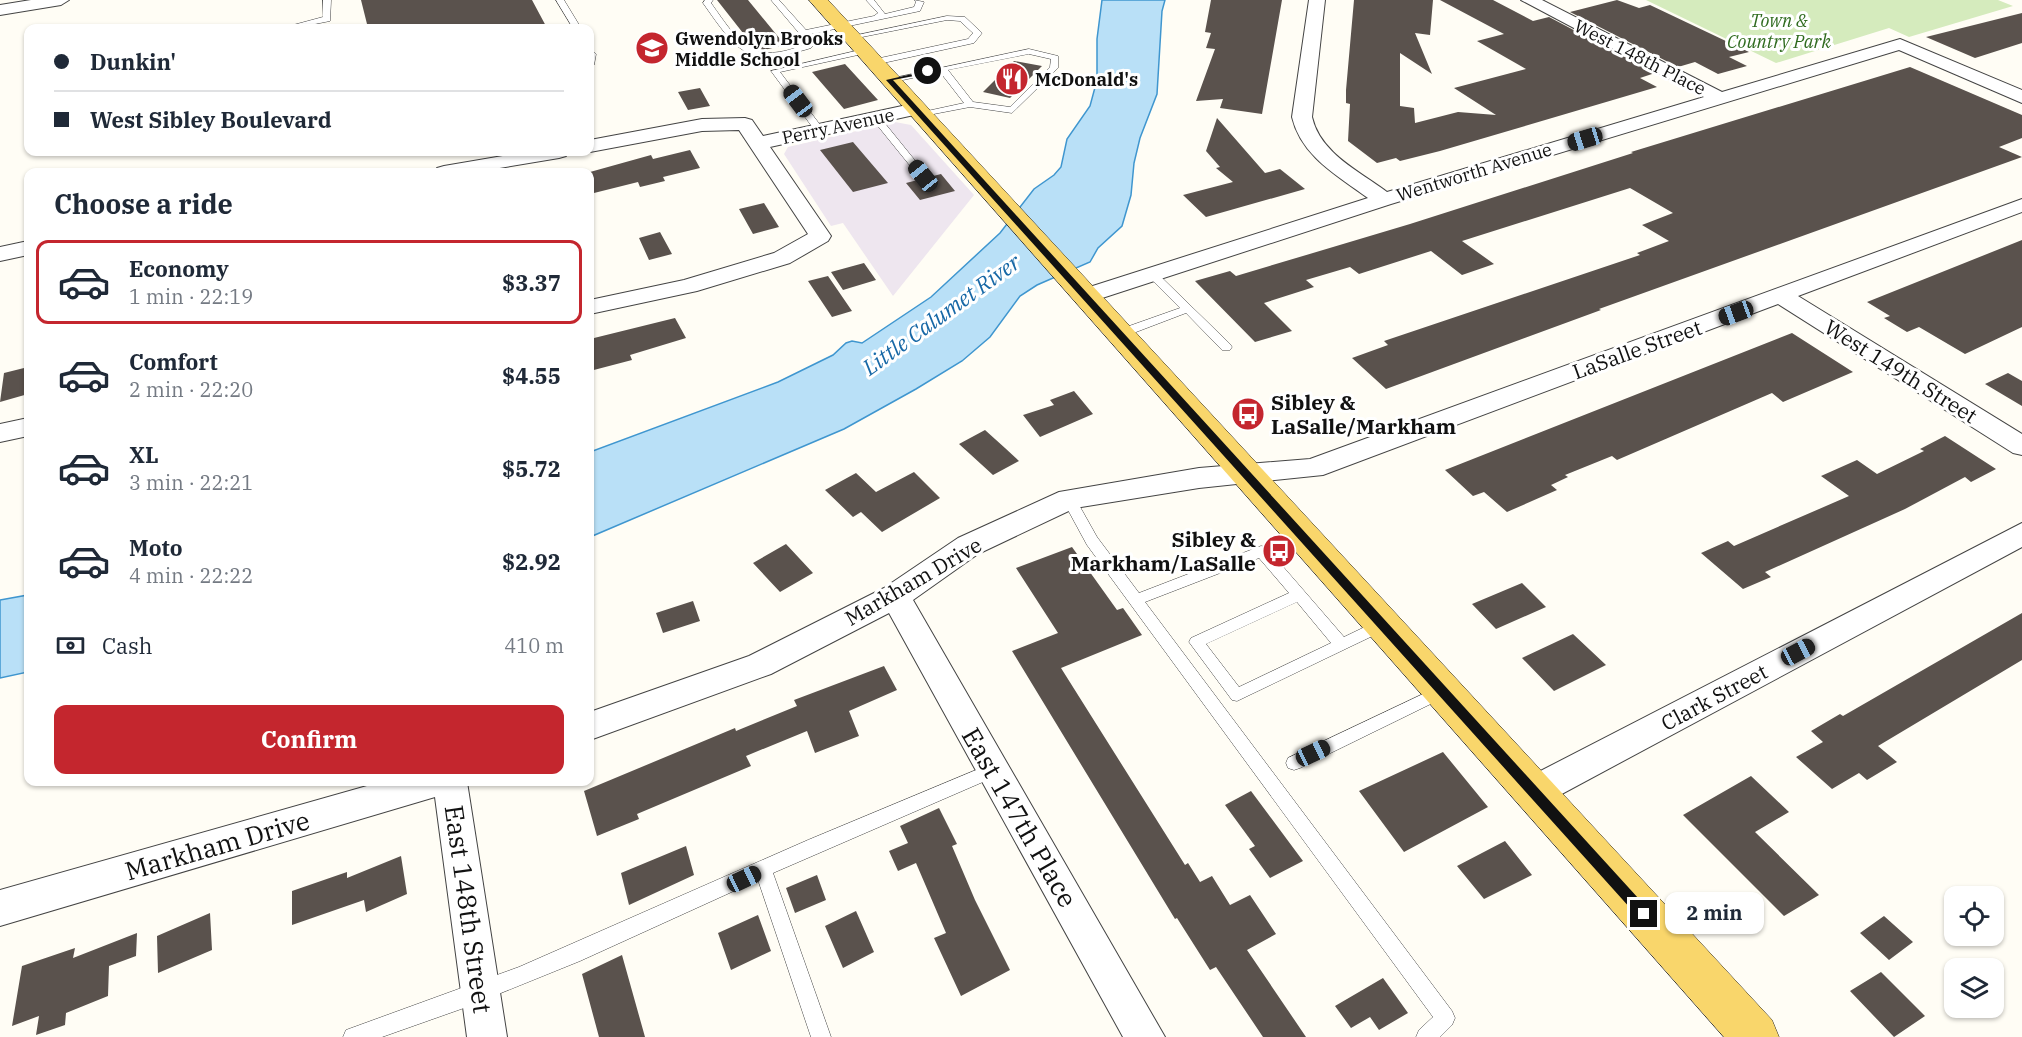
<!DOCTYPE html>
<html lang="en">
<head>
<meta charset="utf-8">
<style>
  :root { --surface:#fff; --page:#f2f2f3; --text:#1f2937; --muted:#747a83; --line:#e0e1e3; --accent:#c4262e }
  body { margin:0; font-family:"IBM Plex Serif",serif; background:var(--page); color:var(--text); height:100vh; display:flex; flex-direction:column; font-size:22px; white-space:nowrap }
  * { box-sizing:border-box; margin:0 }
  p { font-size:20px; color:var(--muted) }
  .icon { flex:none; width:33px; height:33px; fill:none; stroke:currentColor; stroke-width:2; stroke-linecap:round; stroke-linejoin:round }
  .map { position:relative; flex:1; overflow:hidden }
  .side { position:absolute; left:24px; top:168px; width:570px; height:618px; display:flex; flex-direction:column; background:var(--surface); border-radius:12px; box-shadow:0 2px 4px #0004 }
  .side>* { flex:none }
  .guide { position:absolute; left:24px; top:24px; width:570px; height:132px; border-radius:12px; box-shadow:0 2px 4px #0004; display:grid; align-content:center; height:132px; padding:0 30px; background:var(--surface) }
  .tools { position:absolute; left:1944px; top:886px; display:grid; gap:12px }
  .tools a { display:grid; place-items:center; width:60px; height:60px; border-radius:12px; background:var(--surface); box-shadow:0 2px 4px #0004; font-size:30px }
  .end { position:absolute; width:27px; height:27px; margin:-14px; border:8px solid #111; background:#fff; box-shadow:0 0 0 3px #fff }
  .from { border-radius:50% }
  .bubble { position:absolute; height:42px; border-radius:12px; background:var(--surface); box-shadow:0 2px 4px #0004; font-size:20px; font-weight:800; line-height:42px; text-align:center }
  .car { position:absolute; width:18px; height:36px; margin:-18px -9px; border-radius:8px; box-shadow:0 0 4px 2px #0007; background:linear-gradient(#222 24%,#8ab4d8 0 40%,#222 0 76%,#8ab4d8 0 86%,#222 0) }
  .guide b { display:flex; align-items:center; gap:21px; height:57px; font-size:22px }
  .guide b+b { border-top:2px solid var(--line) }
  .guide i { width:15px; height:15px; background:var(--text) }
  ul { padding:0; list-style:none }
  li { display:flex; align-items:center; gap:18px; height:84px; margin:0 12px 9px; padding:0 18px; border:3px solid transparent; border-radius:12px }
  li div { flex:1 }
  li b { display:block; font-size:22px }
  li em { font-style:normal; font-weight:800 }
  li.selected { border-color:var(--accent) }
  li>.icon { width:54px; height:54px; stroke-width:1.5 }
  h2 { padding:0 30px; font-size:27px; line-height:72px }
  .pay { display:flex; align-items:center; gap:15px; height:66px; padding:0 30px; font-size:22px }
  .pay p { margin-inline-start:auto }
  .primary-button { display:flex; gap:12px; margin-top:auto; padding:12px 30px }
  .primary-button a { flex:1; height:69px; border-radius:12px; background:var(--accent); color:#fff; font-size:24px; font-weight:800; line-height:69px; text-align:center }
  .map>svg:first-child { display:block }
  .industrial { fill:#eee6ef }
  .green { fill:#d5ebbd }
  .water { fill:#b9e0f7; stroke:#3f96cf; stroke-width:1.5 }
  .building { fill:#5a524d }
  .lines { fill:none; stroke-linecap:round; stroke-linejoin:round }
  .lane-casing { stroke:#444; stroke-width:1 }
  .street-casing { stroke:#444; stroke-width:2 }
  .primary-casing { stroke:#222; stroke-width:1 }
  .lane { fill:#fff; fill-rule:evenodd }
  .street { fill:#fff; fill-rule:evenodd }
  .primary { fill:#f9d66b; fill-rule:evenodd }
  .route { fill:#111 }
  .labels { text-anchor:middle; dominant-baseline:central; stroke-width:6; stroke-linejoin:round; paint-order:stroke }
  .far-park-label { font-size:18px; font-style:italic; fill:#2f6b1f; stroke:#fff }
  .far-poi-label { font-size:18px; font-weight:bold; fill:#111; stroke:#fff; text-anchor:start }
  .far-street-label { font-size:18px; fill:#111; stroke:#fff }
  .street-label { font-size:21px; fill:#111; stroke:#fff }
  .poi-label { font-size:21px; font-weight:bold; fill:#111; stroke:#fff; text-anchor:start }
  .water-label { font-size:22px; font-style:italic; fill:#1768a6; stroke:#fff }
  .near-street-label { font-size:26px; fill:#111; stroke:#fff }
</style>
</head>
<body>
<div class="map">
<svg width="2022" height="1037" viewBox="0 0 2022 1037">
  <rect width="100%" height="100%" fill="#fffdf5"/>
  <path class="industrial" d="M895,122L911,125L974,195L893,296L843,223L831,226L784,154L788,147Z"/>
  <path class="green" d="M1646,0H1998L2013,6L1909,37L1889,28L1776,63Z"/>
  <path class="water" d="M1102,0H1165L1162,11L1157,94L1140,138L1134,163L1131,195L1122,226L1098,248L1090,262L1037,285L1020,296L990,337L962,361L916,389L844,429L590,537V452L778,382L833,355L846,343L852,341L862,343L931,297L1000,233L1034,189L1054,175L1061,167L1067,139L1090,106L1097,80V39Z
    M28,595V672L0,678V600Z"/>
  <path class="building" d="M361,0H532L547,28H368Z
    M717,0H748L785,45L764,50L754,47Z
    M1211,0H1282L1262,114L1220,108L1223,99L1196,101L1215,49L1206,48L1211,33L1205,32Z
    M1354,0H1433L1430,35L1415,33L1432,74L1400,53V106L1414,108L1415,123L1458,112L1496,115L1454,88L1526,69L1477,41L1504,34L1440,0H1493L1533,21L1549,17L1655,73L1640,78L1657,87L1440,151L1400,161L1396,158L1377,163L1348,141L1350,104L1346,103V90Z
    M1617,0L1639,8L1650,5L1749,52L1729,57L1747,66L1718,74L1695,62L1678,67L1570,12Z
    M2022,13V43L1975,58L1926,37Z
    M1014,61L1042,66L1010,98L983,92Z
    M845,64L878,100L844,109L812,72Z
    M1910,67L2022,115V138L1999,147L2022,157L1599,309L1601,310L1386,389L1352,358L1388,345L1384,341L1640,255L1637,253L1669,241L1642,225L1673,213L1630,188L1462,241L1494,264L1462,275L1431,251L1359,274L1350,267L1306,280L1314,287L1264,303L1292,331L1255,342L1195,281L1230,271L1236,276L1410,224L1633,153L1631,152Z
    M700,88L710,106L688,110L678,92Z
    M1217,118L1265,173L1280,169L1305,189L1206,217L1183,195L1233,182L1216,168L1220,167L1206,151Z
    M853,142L888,183L853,192L820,150Z
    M690,150L700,168L663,177L665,181L640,187L638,182L590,194V172L651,155L653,159Z
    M941,174L955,191L920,200L906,183Z
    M764,203L779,227L753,234L739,209Z
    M660,232L672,254L649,260L639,238Z
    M2022,240V327L1965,354L1919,327L1907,332L1884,318L1890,316L1867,302Z
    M864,263L876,280L843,290L831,272Z
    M828,276L852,311L832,317L808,281Z
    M675,318L686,338L630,355L632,360L590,371V339Z
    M1792,333L1853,372L1783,402L1772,393L1617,460L1612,456L1565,475L1568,477L1551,485L1557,490L1507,512L1484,492L1473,496L1445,470Z
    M28,367V394L0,402L4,373Z
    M2008,373L2022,381V406L1985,384Z
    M1074,391L1093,414L1040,437L1023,415L1054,405L1050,400Z
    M985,430L1005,448L1019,461L993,475L959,444Z
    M1945,436L1996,469L1971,482L1965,477L1905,509L1765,572L1771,577L1743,589L1701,553L1728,541L1734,546L1849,496L1821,476L1857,460L1877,474L1924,451L1920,449Z
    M914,472L940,498L882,532L861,512L853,517L825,490L856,473L876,492Z
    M786,544L813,573L780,592L753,563Z
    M1072,547L1117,610L1123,608L1142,635L1061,668L1185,865L1188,863L1200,882L1212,876L1230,905L1250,895L1276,934L1247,950L1306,1037H1263L1216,967L1210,970L1177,918L1175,919L1012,651L1058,633L1016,568Z
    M1522,583L1546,607L1496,629L1472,604Z
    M693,601L700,621L663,633L656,613Z
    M2022,613V660L1878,746L1897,762L1867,780L1859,773L1832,789L1796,757L1823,742L1811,731L1840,714L1843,716Z
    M1573,634L1606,665L1554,691L1522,658Z
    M884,666L897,690L849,711L859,736L815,753L807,731L746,756L751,766L637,814L639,819L597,836L584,791L735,728L736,731L797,706L794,700Z
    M1443,752L1488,807L1404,852L1359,791Z
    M1751,776L1789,812L1755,832L1819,895L1784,916L1683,815Z
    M1251,791L1303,861L1270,878L1249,849L1255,846L1225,805Z
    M939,808L957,844L952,846L975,900L1010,970L961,996L934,938L946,933L916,863L898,871L889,851L908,843L900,826Z
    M1505,841L1532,875L1484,899L1457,866Z
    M686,846L694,875L629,905L621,873Z
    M401,856L407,894L366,912L364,900L292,925V891L347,872V878Z
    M817,875L826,900L795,913L786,888Z
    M856,911L874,952L843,968L825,926Z
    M210,913L212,950L158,973L157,936Z
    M758,915L771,951L731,970L718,933Z
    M1884,916L1913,942L1889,960L1860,933Z
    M137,933L136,956L109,966L108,996L66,1013L65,1025L36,1035L39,1016L12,1026L22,966L75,948L73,958Z
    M622,955L645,1037H599L582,974Z
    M1881,972L1925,1016L1894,1037L1850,991Z
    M1383,978L1408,1013L1379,1030L1370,1017L1351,1028L1335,1006Z"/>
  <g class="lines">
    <defs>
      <path id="lane" d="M323,0H331L330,21L295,28H282L323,17Z
        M556,0H564L581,28H573Z
        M705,0H713L711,3C740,44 752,66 806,44L802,34L799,33L771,0H779L806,30L874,16L878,13L866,0H874L885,14L914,7L916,2L914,0L924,2L920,11L811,34L814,44L811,48C747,68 739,54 703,3Z
        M947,16L965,17L982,33L974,43L874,65L871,64V60L968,39L973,33L960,21L947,20L852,39L848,37Z
        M590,48L596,54L594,65L590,68Z
        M864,49H867V53L780,72L824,130L816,132L771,71Z
        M1029,49L1058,56V68L1012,113L970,107L918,117V113L964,103L940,72L889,83L885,80ZM1029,54L1051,59L1050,67L1010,107L973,102L948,70Z
        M873,116H879L926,174V178H920L873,120Z
        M1152,271L1156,272L1230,344L1232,347L1230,350H1222L1186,313L1123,337H1115V331L1180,308L1148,276V272Z
        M1069,494L1074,496L1097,537L1139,593L1261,546L1266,547L1344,637L1377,621L1382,619L1387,621L1389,625L1387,629L1237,701L1232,700L1189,642L1191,638L1289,593L1259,558L1145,602L1452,1011L1455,1018L1452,1025L1440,1037H1416L1419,1030L1433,1017L1087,545L1062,499ZM1297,602L1331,643L1239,687L1206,644Z
        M1440,686L1445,687L1448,692L1445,697L1300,768L1294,770L1288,768L1286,763L1288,758Z
        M993,763L999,765L1001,770L999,775L773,873L831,1037H811L758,880L580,961L464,1008L382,1037H343L346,1030L519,967L808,840Z"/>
      <path id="street" d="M31,0H69L61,5L0,15V5Z
        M1309,0H1325L1312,117C1320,153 1359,171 1387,192L1704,97L1521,0H1542L1722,92L1900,39L2022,90V103L1899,50L1391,204L1093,301H1077L1073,296L1077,291L1368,198C1338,176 1301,156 1292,117Z
        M916,103L923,105L925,109L923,113L770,147L831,236L828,241L790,263L697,291L590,314V300L684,280L774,253L808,234L739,130L702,131L590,152V140L702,119L745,118L752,120L763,136Z
        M527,152H569L566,156L559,158L476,172H434L437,168L444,166Z
        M2022,199V212L1798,296L2022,434V455L2013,453L1778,304L1323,475L1199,488L1075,508L978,554L913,600L1165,1037H1123L889,613L771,674L590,740V712L749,656L884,588L958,538L1059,492L1199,468L1310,459Z
        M28,241V255L0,261V247Z
        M28,418V436L0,442V424Z
        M2022,523V547L1545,803L1533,808L1521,803L1516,792L1521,781Z
        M381,782H467L507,1037H467L435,797L0,926V890Z"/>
      <path id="primary" d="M809,0H828L1772,1020L1779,1037H1724Z"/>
    </defs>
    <use href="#lane" class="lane-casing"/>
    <use href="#street" class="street-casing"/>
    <use href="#primary" class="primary-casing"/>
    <use href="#lane" class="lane"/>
    <use href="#street" class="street"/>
    <use href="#primary" class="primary"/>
  </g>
  <path class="route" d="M930,70V73L893,80L1649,910V919H1640L886,80Z"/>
  <defs>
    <symbol id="school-disc" viewBox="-11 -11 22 22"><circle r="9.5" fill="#c4262e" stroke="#fff"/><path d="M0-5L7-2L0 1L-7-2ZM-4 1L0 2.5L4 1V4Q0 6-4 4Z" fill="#fff"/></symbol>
    <symbol id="restaurant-disc" viewBox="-11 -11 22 22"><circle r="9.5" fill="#c4262e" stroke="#fff"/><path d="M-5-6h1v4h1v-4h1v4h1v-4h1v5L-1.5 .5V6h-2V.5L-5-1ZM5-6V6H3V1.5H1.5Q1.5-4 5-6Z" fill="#fff"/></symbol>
    <symbol id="bus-disc" viewBox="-11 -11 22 22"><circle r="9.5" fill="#c4262e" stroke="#fff"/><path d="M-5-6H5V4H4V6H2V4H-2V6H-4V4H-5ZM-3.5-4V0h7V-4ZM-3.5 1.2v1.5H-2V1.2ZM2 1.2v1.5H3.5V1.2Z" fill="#fff"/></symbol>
  </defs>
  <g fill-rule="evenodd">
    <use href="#school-disc" x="633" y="29" width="38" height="38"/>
    <use href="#restaurant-disc" x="993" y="60" width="38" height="38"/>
    <use href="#bus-disc" x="1229" y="395" width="38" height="38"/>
    <use href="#bus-disc" x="1260" y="532" width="38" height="38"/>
  </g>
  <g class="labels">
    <g class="far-park-label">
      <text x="1779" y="20">Town &amp;<tspan x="1779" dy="21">Country Park</tspan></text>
    </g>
    <g class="far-poi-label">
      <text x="675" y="38">Gwendolyn Brooks<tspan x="675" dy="21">Middle School</tspan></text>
      <text x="1035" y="79">McDonald's</text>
    </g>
    <g class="far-street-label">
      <text transform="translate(1640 57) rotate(27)">West 148th Place</text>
      <text transform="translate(838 126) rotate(-12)">Perry Avenue</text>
      <text transform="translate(1474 172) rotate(-17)">Wentworth Avenue</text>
    </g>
    <g class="street-label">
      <text transform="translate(1637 349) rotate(-20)">LaSalle Street</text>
      <text transform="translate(1901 371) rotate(32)">West 149th Street</text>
      <text transform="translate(913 581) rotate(-30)">Markham Drive</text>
      <text transform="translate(1714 697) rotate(-28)">Clark Street</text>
    </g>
    <g class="poi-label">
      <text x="1271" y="402">Sibley &amp;<tspan x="1271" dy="24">LaSalle/Markham</tspan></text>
      <text x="1256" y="539" text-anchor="end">Sibley &amp;<tspan x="1256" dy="24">Markham/LaSalle</tspan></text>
    </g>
    <g class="water-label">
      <text transform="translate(941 314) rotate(-36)">Little Calumet River</text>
    </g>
    <g class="near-street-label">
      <text transform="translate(1020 817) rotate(60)">East 147th Place</text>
      <text transform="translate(217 845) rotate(-16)">Markham Drive</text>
      <text transform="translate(469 909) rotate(82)">East 148th Street</text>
    </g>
  </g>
</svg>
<div class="tools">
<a><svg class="icon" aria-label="locate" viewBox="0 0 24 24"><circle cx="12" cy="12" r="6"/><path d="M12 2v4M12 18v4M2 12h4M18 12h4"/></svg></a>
<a><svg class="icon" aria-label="layers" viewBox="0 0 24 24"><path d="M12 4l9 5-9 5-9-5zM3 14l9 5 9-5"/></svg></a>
</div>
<i class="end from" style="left:928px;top:71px"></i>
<i class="end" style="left:1644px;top:914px"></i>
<div class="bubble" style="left:1665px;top:892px;width:99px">2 min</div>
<i class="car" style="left:798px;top:101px;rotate:323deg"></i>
<i class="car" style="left:1585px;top:139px;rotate:253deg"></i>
<i class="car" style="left:923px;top:176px;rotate:321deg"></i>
<i class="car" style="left:1736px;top:313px;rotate:250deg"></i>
<i class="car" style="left:1798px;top:652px;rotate:62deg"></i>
<i class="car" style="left:1313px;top:753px;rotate:65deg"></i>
<i class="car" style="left:744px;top:879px;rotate:65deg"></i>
<div class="guide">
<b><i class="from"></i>Dunkin'</b>
<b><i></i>West Sibley Boulevard</b>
</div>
<section class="side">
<h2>Choose a ride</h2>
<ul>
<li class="selected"><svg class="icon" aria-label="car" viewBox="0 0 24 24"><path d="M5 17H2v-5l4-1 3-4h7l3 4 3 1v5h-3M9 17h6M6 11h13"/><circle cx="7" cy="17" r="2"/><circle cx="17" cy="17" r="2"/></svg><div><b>Economy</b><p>1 min · 22:19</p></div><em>$3.37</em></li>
<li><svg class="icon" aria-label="car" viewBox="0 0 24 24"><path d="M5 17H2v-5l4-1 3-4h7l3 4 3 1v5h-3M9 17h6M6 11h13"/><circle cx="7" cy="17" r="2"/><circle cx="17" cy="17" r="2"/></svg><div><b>Comfort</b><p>2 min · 22:20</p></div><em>$4.55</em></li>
<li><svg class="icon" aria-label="car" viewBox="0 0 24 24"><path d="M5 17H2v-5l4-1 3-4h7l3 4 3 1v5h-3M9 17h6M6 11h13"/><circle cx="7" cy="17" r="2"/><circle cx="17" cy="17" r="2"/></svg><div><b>XL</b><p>3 min · 22:21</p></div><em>$5.72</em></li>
<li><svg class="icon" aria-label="car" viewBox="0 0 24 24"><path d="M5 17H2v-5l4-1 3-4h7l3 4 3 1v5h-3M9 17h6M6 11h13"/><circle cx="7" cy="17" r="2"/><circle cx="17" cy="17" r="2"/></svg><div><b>Moto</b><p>4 min · 22:22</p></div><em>$2.92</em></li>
</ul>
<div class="pay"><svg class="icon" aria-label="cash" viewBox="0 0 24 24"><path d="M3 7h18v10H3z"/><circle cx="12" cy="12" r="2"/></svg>Cash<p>410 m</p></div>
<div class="primary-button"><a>Confirm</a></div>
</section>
</div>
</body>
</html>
